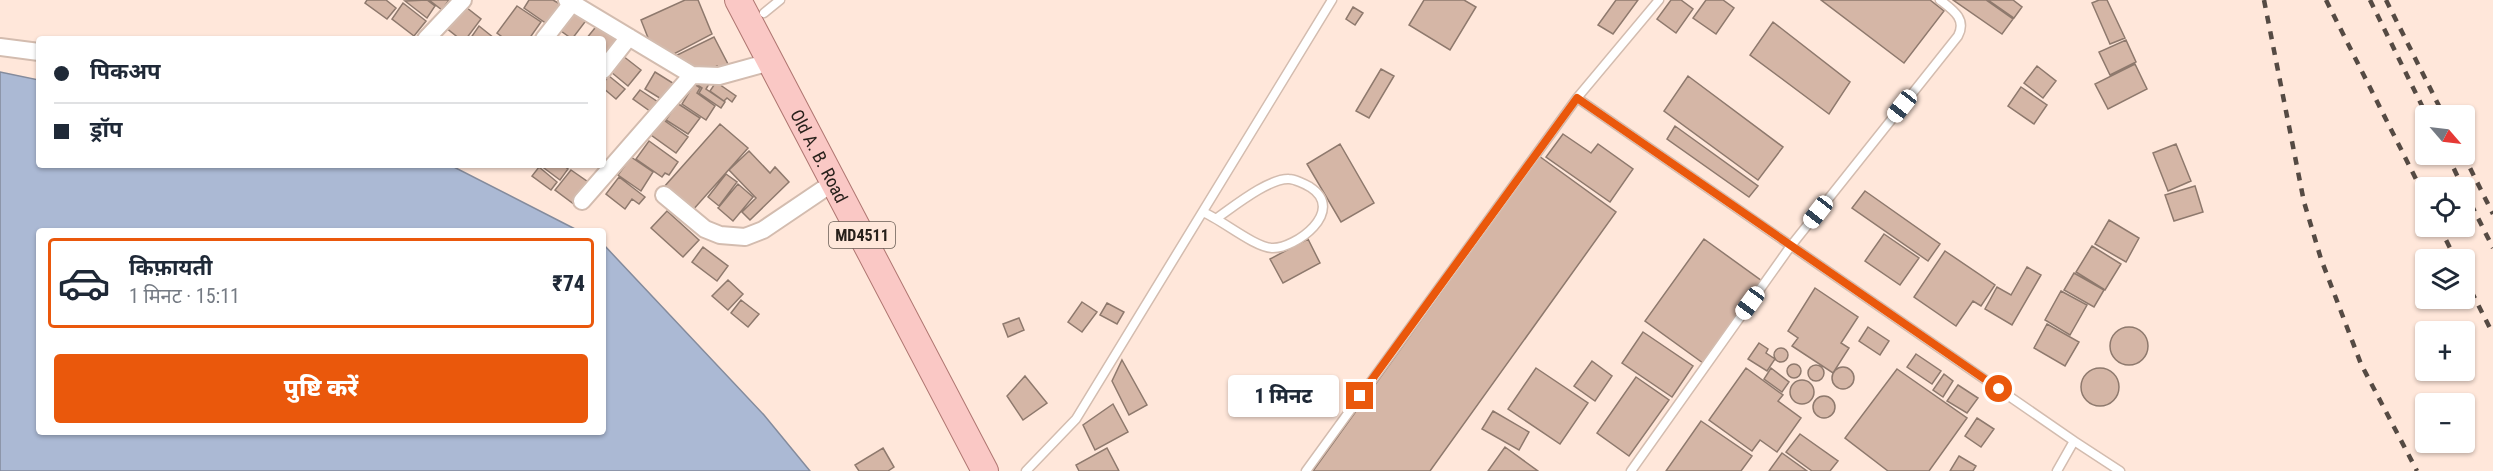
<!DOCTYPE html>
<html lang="hi">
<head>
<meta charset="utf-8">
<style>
  :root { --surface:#fff; --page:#f2f2f3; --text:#1f2937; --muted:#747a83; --line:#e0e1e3; --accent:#ea580c }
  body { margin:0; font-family:"Roboto Condensed","Noto Sans Devanagari",sans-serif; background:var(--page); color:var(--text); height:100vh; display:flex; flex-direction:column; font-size:22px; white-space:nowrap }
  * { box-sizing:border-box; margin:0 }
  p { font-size:20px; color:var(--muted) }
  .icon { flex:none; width:33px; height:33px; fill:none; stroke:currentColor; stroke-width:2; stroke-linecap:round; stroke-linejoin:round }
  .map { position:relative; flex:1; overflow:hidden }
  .details { position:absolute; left:36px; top:228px; width:570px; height:207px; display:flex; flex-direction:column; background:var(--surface); border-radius:6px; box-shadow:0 2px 4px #0004 }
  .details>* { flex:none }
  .hud { position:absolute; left:36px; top:36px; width:570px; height:132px; border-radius:6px; box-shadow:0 2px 4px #0004; display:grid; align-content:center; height:132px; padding:0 18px; background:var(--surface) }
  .needle { width:39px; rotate:118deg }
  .fabs { position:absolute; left:2415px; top:105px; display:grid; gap:12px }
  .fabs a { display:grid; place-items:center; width:60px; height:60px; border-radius:6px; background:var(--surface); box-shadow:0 2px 4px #0004; font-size:30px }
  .end { position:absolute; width:27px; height:27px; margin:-14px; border:8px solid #ea580c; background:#fff; box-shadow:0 0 0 3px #fff }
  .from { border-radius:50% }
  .bubble { position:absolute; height:42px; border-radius:6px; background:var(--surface); box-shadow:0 2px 4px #0004; font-size:20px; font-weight:800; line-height:42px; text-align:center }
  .car { position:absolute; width:18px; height:36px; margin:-18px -9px; border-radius:8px; box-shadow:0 0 4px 2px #0007; background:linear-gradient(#fff 24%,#345 0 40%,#fff 0 76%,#345 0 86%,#fff 0) }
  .hud b { display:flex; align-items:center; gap:21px; height:57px; font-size:22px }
  .hud b+b { border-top:2px solid var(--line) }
  .hud i { width:15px; height:15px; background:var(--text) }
  ul { padding:10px 0 0; list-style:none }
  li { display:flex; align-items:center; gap:18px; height:90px; margin:0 12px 9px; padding:0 6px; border:3px solid transparent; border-radius:6px }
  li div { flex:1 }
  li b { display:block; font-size:22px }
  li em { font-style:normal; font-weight:800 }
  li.active { border-color:var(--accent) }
  li>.icon { width:54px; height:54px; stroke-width:1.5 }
  .button { display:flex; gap:12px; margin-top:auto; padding:12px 18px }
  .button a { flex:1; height:69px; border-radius:6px; background:var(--accent); color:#fff; font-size:24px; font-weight:800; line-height:69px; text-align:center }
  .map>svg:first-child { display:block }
  .water { fill:#abb9d4; stroke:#848b9c; stroke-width:1.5 }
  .building { fill:#d5b6a6; stroke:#8e796d; stroke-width:1.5 }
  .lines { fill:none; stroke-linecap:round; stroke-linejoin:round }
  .service-casing { stroke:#d3bcaf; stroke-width:11 }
  .minor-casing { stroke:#d3bcaf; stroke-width:20 }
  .primary-casing { stroke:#af7671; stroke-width:28 }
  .service { stroke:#fff; stroke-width:8 }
  .minor { stroke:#fff; stroke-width:16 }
  .primary { stroke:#fac8c5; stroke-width:26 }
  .rail { stroke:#554a43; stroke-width:4.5; stroke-dasharray:8 8; stroke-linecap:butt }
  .route { stroke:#ea580c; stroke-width:8 }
  .labels { text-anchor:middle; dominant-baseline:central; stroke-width:6; stroke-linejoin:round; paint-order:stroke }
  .shield { fill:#ffe7da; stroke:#685c54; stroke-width:1.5 }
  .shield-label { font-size:16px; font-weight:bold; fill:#28201b }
  .street-label { font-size:18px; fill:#28201b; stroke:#ffe7da }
</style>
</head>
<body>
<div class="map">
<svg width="2493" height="471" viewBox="0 0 2493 471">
  <rect width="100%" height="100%" fill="#ffe7da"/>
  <path class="water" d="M0,72L39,80V165H450L579,231H39V432H603V244L764,415L810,471H0Z"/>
  <path class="building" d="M367,0H386L396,8L387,19L365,3Z
    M427,0L435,6L427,18L405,1Z
    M429,0H449L442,10Z
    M529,0H553L560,4L547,24L524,8Z
    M685,0H698L712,34L672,55L652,48L641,20Z
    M1424,0H1464L1476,7L1450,50L1409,25Z
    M1616,0H1638L1613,34L1598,25Z
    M1671,0H1681L1693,9L1676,33L1657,19Z
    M1706,0H1723L1734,8L1716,34L1693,18Z
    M1821,0H1930L1944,11L1904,63Z
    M1953,0H1986L2013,19L2002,34Z
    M1988,0H2013L2022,7L2014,18Z
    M2099,0H2107L2125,38L2110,44L2092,3Z
    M403,3L426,21L414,36L392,19Z
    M462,4L481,19L466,39H460L445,27Z
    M517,6L541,22L529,39H505L497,33Z
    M573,6L588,18L572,39L557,28Z
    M1353,7L1363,13L1355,25L1346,19Z
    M1773,22L1850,82L1829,114L1750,55Z
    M599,23L621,37L603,59V39H586Z
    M479,26L494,38L493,39H470Z
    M714,37L729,66L719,72L717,66L701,74L671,58Z
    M2126,40L2136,62L2110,75L2099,52Z
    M623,56L641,70L628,86L611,72Z
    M2135,64L2147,89L2108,109L2095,84Z
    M2037,66L2056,81L2043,98L2024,83Z
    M1381,69L1394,76L1369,118L1356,111Z
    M655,72L676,85L666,102L645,89Z
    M609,76L625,89L616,99L603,88V83Z
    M1688,76L1783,147L1758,180L1664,111Z
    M699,77L709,84L706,89L725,102L721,108L699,93L702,88L695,83Z
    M716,82L736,96L732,102L727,98L724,101L710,91Z
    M694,84L700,88L697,93L715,106L706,120L682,104Z
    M2021,87L2047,105L2034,124L2008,106Z
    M640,90L661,104L654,114L633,99Z
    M677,103L700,118L688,134L666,120Z
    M662,119L688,137L676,153L651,135Z
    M720,124L748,148L692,211L664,187Z
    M1675,126L1758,186L1749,197L1667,139Z
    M1563,134L1591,153L1598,144L1633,169L1610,202L1546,157Z
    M649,141L678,162L669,175L665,173L662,177L636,159Z
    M1340,144L1374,203L1341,222L1307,164Z
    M2176,144L2191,181L2168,191L2153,153Z
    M749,151L770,173L775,167L789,182L750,220L742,212L756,198L729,170Z
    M1539,156L1616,212L1430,471H1313Z
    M631,157L653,172L641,191L618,175Z
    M540,165H563L568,169L560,180Z
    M539,167L557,182L551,190L532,176Z
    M571,170L591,184L575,205L555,190Z
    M726,174L737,182L719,206L708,197Z
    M619,177L645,197L639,204L632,199L625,209L606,194Z
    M738,184L753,197L733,221L718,208Z
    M2195,186L2203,212L2174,221L2165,195Z
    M1865,191L1940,244L1928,261L1852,208Z
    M667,211L699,240L683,257L651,228Z
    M2109,220L2139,238L2126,262L2095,244Z
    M1884,234L1919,258L1900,285L1865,261Z
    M1308,239L1320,263L1283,283L1270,259Z
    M1704,239L1762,281L1703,363L1645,321Z
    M2092,246L2121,264L2105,290L2076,272Z
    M703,247L728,266L717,281L692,262Z
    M1945,251L1995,285L1981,306L1973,301L1956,326L1914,297Z
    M2027,267L2041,275L2012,325L1985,309L1997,287L2011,295Z
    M2074,273L2104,290L2094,307L2064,290Z
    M728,280L743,294L728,310L712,296Z
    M1815,288L1858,317L1841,343L1849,348L1833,373L1792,346L1798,338L1788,331Z
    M2061,291L2087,305L2070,335L2045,320Z
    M741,300L759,314L748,327L731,313Z
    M1082,302L1097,312L1082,332L1068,322Z
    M1107,303L1124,312L1117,324L1100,315Z
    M1019,318L1024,330L1008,337L1003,324Z
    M2047,324L2079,342L2065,366L2034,348Z
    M2110 346a19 19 0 1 1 38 0a19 19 0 1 1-38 0Z
    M1868,327L1889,341L1880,355L1859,341Z
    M1643,332L1693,366L1672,397L1622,363Z
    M1759,343L1768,349L1766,353L1775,359L1767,371L1748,359Z
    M1774 355a7 7 0 1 1 14 0a7 7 0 1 1-14 0Z
    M1916,354L1941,371L1932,384L1907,367Z
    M1122,360L1147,405L1129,415L1112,381Z
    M1592,361L1612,376L1595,401L1574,386Z
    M1787 371a7 7 0 1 1 14 0a7 7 0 1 1-14 0Z
    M1808 373a8 8 0 1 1 16 0a8 8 0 1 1-16 0Z
    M1832 378a11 11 0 1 1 22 0a11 11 0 1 1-22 0Z
    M2081 387a19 19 0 1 1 38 0a19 19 0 1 1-38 0Z
    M1536,368L1588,403L1560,444L1508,409Z
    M1746,368L1783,395L1778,401L1801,418L1777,452L1760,440L1752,451L1709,420Z
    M1771,368L1789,382L1782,392L1764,379Z
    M1897,369L1967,418L1929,471H1888L1845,438Z
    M1944,374L1953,381L1943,397L1933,390Z
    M1025,376L1047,403L1023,420L1007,396Z
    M1636,377L1669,400L1629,456L1597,433Z
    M1790 392a12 12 0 1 1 24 0a12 12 0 1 1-24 0Z
    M1958,385L1978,398L1967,413L1947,401Z
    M1813 407a11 11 0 1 1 22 0a11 11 0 1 1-22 0Z
    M1113,404L1128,432L1095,450L1083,425Z
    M1493,411L1529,432L1519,450L1482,429Z
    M1977,418L1994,429L1981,447L1965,436Z
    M1701,421L1752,456L1741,471H1666Z
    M1800,434L1838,461L1830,471H1812L1786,452Z
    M1505,447L1538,471H1488Z
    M883,448L894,467L888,471H859L855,465Z
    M1107,448L1119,471H1079L1076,465Z
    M1782,453L1807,471H1769Z
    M1959,456L1976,466L1973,471H1950Z"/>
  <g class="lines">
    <defs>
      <path id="service" d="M764,13L780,0
        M1577,98L1659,0
        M1203,212C1222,220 1254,247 1272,248C1295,249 1347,211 1310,187C1305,184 1294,179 1289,179C1269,178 1233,207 1217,218
        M2074,441L2120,471
        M1026,471L1076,419L1332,0
        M1306,471L1577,98L2074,441L2057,471
        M1631,471L1790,247L1958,36C1967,19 1953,10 1940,0"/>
      <path id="minor" d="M567,0L692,75L719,76L770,62
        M426,39L463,0
        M544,39L572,3
        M0,47L39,52
        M603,70L629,37
        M664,195L705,229L720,235L745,237L763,230L834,182
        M582,201L692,75"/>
      <g id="primary">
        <path id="s1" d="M738,0L985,471"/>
      </g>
    </defs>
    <use href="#service" class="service-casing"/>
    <use href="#minor" class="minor-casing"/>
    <use href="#primary" class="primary-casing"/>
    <use href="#service" class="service"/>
    <use href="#minor" class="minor"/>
    <use href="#primary" class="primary"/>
    <path class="rail" d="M2264,0L2304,202L2321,259L2361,364L2417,471
      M2326,0L2426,199
      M2370,0L2427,116
      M2386,0L2444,116
      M2447,154L2463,188
      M2463,154L2493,214
      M2464,190L2493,248
      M2439,226L2456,260
      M2464,277L2493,334"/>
  </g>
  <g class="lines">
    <path class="route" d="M1360,396L1577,98L1999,389"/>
  </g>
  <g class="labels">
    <rect class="shield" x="829" y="222" width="66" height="26" rx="4.5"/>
    <g class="shield-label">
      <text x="862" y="235">MD4511</text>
    </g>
    <g class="street-label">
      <text stroke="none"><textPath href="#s1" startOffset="176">Old A. B. Road</textPath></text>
    </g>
  </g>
</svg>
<div class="fabs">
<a><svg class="needle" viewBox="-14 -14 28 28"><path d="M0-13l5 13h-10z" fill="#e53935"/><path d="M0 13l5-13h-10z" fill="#747a83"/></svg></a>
<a><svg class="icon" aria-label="locate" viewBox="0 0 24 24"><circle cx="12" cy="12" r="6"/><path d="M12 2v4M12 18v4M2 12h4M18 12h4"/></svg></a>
<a><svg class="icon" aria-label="layers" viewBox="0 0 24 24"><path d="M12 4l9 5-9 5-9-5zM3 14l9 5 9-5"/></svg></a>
<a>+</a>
<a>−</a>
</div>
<i class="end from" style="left:1999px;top:389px"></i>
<i class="end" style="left:1360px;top:396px"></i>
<div class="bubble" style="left:1228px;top:375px;width:111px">1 मिनट</div>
<i class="car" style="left:1902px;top:106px;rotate:218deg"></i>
<i class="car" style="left:1818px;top:212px;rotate:218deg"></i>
<i class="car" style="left:1750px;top:303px;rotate:216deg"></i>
<div class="hud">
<b><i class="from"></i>पिकअप</b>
<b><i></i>ड्रॉप</b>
</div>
<section class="details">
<ul>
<li class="active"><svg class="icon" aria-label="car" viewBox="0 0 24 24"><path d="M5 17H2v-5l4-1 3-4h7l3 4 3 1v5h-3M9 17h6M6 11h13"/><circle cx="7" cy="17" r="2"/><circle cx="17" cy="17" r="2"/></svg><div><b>किफ़ायती</b><p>1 मिनट · 15:11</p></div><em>₹74</em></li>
</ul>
<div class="button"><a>पुष्टि करें</a></div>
</section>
</div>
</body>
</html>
